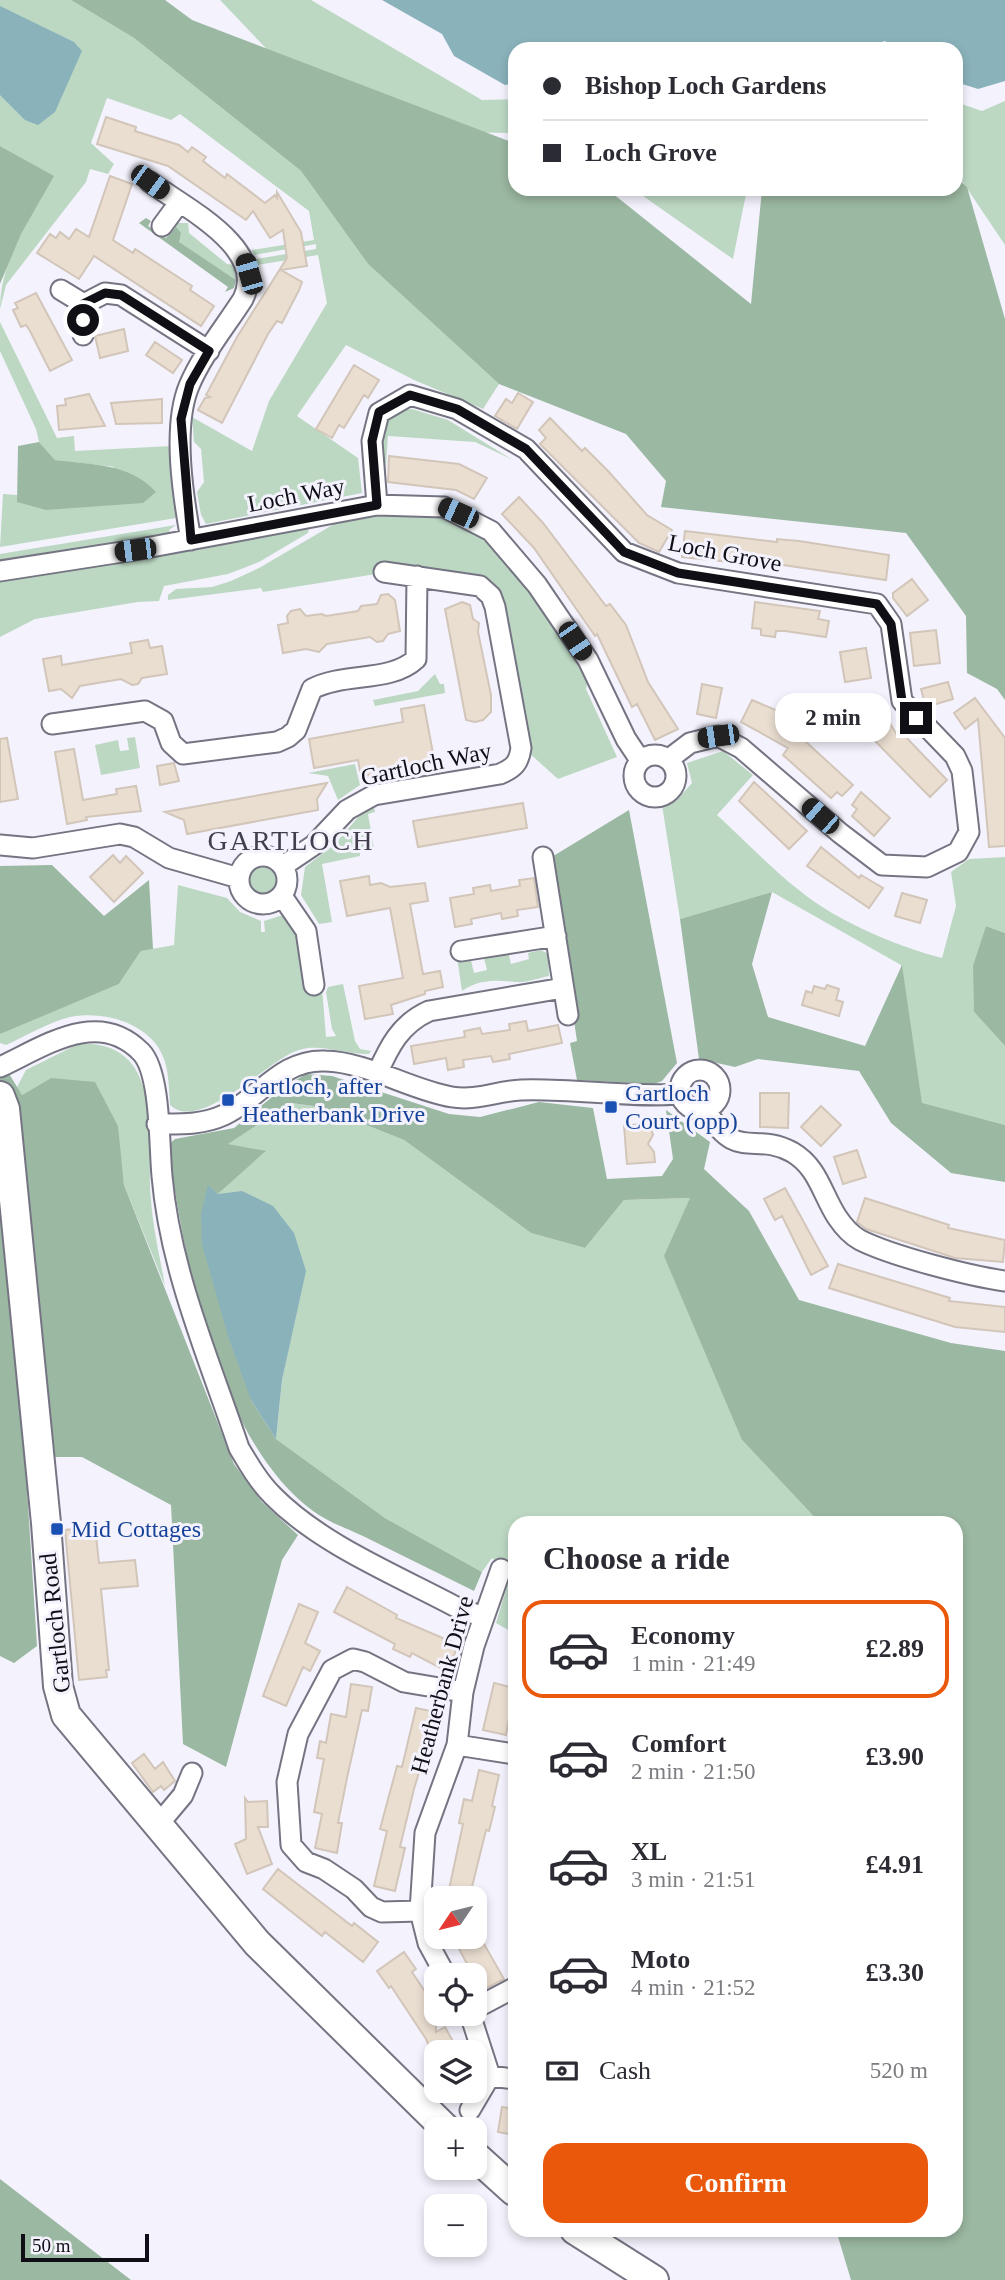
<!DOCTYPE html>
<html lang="en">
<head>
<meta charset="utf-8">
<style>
  :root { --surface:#fff; --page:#f2f2f3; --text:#2b2b33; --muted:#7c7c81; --line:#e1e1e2; --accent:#ea580c }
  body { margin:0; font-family:Georgia,serif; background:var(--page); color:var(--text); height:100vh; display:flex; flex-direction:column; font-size:26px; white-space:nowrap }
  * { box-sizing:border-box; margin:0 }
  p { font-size:23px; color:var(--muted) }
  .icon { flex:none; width:38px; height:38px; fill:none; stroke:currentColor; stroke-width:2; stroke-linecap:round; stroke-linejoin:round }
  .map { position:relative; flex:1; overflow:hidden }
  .side { position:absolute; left:508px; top:1516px; width:455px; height:721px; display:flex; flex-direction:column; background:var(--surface); border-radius:21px; box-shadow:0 4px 10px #0003 }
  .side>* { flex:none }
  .guide { position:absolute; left:508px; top:42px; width:455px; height:154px; border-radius:21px; box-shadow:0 4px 10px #0003; display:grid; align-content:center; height:154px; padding:0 35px; background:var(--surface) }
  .needle { width:46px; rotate:235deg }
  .controls { position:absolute; left:424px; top:1886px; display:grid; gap:14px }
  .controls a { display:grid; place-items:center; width:63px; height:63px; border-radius:14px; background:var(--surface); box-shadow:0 4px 10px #0003; font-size:35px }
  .scale { position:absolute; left:21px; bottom:18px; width:128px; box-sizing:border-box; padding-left:7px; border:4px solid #100f15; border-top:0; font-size:19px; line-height:24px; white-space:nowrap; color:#100f15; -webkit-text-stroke:5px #f4f3fd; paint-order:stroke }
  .end { position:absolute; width:32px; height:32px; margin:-16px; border:9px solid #100f15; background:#fff; box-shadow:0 0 0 4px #fff }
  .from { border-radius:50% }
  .bubble { position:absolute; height:49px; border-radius:21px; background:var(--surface); box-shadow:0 4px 10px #0003; font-size:23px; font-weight:600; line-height:49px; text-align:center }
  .car { position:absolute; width:21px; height:42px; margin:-21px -10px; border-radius:9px; box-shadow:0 0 5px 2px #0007; background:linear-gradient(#222 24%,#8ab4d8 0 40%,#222 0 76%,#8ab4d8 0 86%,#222 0) }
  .guide b { display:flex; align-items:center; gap:24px; height:66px; font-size:26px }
  .guide b+b { border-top:2px solid var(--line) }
  .guide i { width:18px; height:18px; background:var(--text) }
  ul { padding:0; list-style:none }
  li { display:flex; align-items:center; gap:21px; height:98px; margin:0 14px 10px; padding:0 21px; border:4px solid transparent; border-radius:21px }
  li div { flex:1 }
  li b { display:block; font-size:26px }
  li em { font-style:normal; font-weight:600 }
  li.active { border-color:var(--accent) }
  li>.icon { width:63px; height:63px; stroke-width:1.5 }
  h2 { padding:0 35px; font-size:32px; line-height:84px }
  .pay { display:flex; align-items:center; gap:18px; height:77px; padding:0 35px; font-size:26px }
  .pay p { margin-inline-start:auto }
  .action { display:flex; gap:14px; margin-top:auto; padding:14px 35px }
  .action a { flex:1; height:80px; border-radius:21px; background:var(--accent); color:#fff; font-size:28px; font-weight:600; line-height:80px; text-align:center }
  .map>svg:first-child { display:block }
  .green { fill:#bcd8c3 }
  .forest { fill:#9bb8a2 }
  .water { fill:#8ab2bb }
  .building { fill:#eaded1; stroke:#d2c5b9; stroke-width:2 }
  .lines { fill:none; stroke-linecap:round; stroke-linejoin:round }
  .street-casing { stroke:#757482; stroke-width:23 }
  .secondary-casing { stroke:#757482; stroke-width:32 }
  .street { stroke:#fff; stroke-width:19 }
  .secondary { stroke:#fff; stroke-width:28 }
  .route { stroke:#100f15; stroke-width:9 }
  .transit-dot { fill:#1a4fb4; stroke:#f4f3fd; stroke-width:2.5 }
  .labels { text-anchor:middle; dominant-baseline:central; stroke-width:6; stroke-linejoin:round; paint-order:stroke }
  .street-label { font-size:24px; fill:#100f15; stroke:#f4f3fd }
  .transit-label { font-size:24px; fill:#164399; stroke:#f4f3fd; text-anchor:start }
  .quarter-label { font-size:28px; letter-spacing:2px; fill:#413f4c; stroke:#f4f3fd }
</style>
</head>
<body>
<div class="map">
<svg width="1005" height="2280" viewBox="0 0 1005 2280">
  <rect width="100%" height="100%" fill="#f4f3fd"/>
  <path class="green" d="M0,0H71L134,38L301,171L368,264L499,384L483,409L414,380L346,345L297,416L358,458L362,493L206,524L201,515L197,492L204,482L201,449L194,442L192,417L252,451L269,401L327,303L318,255L257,265L256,259L316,249V244L254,255L252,250L314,240L309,211L180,114L171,120L107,98L91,143L114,164L108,174L90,169L86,182L6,285L0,309C0,261 30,217 53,176L0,146Z
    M220,0H311L482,100L514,99V133L344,130Z
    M1005,101V245L956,172V102L982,111Z
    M633,189H747L733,259Z
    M178,223H188L189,233L227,264L233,265L236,280L178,242L175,227Z
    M0,322L57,438L74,436L75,451L171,446L176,518L0,547L3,494L17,495V502L115,467L55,460L39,442L36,429L0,351Z
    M412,409L448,420L513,460L475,442L388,436L385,479L379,455L381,428L398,410Z
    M419,510C440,514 463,520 480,533C523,565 562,635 588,681L586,689L617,757L558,779L528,752L500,596L494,585L483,579L379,563L376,574L263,592L261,588L168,600V595L176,589L212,587L231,581L259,568L336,523Z
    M176,525L169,530L170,535L0,563V554Z
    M309,527L308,533L259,562L228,574L164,586L159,601L138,602L35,619L0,637V578Z
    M435,674L440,684H444L445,693L375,706L373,700L418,691Z
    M135,737L140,768L101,775L95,745L118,740L120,751L129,750L127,738Z
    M723,751L753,775L717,815C753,848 790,889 832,913C865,932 906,949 942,958L956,906L951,872L969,859L1005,857V933L986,926L974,1012L1005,1046V1125L922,1104L901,965L772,892L680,919L662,805L677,800L692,783L687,763Z
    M355,764L360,785L338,800L328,776L308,773Z
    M374,807L375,812L368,814L374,849L360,851V856L322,864L332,922L319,924L301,895L305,867L335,844L366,808Z
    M248 882a15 15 0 1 1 30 0a15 15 0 1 1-30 0Z
    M178,885L227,898L240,912L261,921V932H265L264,921L286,914L294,919L322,988L326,1037L336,1036L332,1029L326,992L328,987L343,984L355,1041L360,1049L371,1051L369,1054C347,1055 321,1043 299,1050C270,1058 200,1134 170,1105C169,1091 169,1075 165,1062C154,1024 105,1010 70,1017C49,1022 26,1036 6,1045L0,1043V1034L7,1030L119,984L141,951L174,945Z
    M455,944L471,960L474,973L487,970L484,958L487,955L508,951L511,964L529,959L528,953L541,950L548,954L549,976C539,978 526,983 516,982C497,980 479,979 462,991Z
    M78,1044C167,1039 146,1141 151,1200C153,1229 160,1257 165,1286L124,1185L117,1126L51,1078L22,1095L17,1087L26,1070Z
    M291,1103L321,1107L404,1140L531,1233L585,1248L624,1200L690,1198L742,1440L819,1522H514V1628L512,1632L496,1623L511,1573L492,1558L482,1572L385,1518L276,1439L282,1380L291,1336L218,1194L265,1152L227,1144Z"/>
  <path class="forest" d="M71,0H165L192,20L514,143V189H607L751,304L762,189H956V177L967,187L1005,319V700L997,689L967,673L966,616L906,533L661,507L666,481L626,434L499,384L368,264L301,171L134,38Z
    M0,146L54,176L21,234L0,284Z
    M146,218L151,221L148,226L166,238L176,227L181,233L179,242L236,280L234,288L225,292L228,287L139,223Z
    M39,442L55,460C92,465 130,463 156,492L143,503L46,510L17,502L18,446Z
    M629,810L677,1063L662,1081L654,1084L577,1080L570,1043L577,1041L550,858Z
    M52,865L104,916L149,880L153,949L141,951L119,984L0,1034V866Z
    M772,892L752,964L768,1017L865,1046L902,965L922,1103L1005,1125V1182L951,1173L891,1123L859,1071L758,1059L735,1067L699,1059L680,919Z
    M986,926L1005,933V1046L974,1012L973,966Z
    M0,1059L22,1095L51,1078L95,1082L118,1126L124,1185L234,1464L262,1502L298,1535L282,1560L226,1767L183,1744L171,1505L82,1457H25L37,1646L14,1663L0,1656Z
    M306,1074L332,1076L449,1114L480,1117L539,1102L593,1108L607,1179L662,1176L673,1159L666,1110L710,1142L704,1169L749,1211L799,1300L951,1343L1005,1351V2280H851L836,2230H956V1522H819L742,1440L664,1256L690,1198L624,1200L585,1248L531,1233L404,1140L321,1107L291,1103L228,1144L266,1151L218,1194L208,1186L251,1400L276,1439L385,1518L482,1572L474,1591C438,1573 401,1555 365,1537C348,1529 328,1522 313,1511C216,1439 184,1258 168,1145L175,1139L234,1128L283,1088Z
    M0,2179L131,2280H0Z"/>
  <path class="water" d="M382,0H1005V81L978,89L956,82V49H911L884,41L870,49H514V83L505,85L454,56L442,34Z
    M0,6L74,42L82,51L55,112L38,125L25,120L0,95Z
    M208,1185L218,1194L242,1191L273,1206L294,1233L306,1271L282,1380L276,1439L251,1400L228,1336L202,1244L201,1214Z"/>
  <path class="building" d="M106,117L136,127L135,131L179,145L188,152L192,147L206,157L203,161L225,178L227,174L265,203L275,195L277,198V192L301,232L307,266L281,270L302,282L299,290L282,323L277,321L268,334L222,423L198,410L205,398L210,397L206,395L237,337L287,258L283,230L270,238L253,211L246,220L168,166L97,144Z
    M110,176L132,184L113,240L133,253L135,249L192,286L190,290L214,306L201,326L94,256L79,279L37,253L50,234L56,238L60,232L69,239L76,229L89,237Z
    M36,293L72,360L50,371L30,331L26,325L21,327L13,310L18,308L15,303Z
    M124,329L128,351L100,358L95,336Z
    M155,342L182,360L173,373L146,355Z
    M354,365L379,380L368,398L364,395L344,428L339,425L332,438L316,429Z
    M518,393L533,402L517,429L495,416L506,399L512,403Z
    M89,394L105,426L59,430L57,406L66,405L65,399Z
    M162,399V423L116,424L111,403Z
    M550,418L582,451L585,448L609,472L647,515L672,530L659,552L639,543L540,444L546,438L539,430Z
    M389,456L459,464L487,478L474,499L456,490L388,482Z
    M519,497L543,523L606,606L610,604L626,625L648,682L678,729L655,740L637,704L632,707L597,634L595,636L534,548L502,514Z
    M685,531L777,542V539L799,541L889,555L886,580L769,563V566L682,557Z
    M912,579L928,600L907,616L893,598V593Z
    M388,594L395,600L400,631L388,634L383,641L377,642L370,637L327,644L319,652L306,649L283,653L278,625L288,623L287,616L291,611L300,609L306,616L322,614L326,616L358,611L361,606L377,604L381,595Z
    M462,602L470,605L473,619L479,623L478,632L491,695V712L483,720L475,722L466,720L445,609Z
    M755,602L820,611L818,619L829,621L826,637L785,631H776L775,637L761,635V629L752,628Z
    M936,630L940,663L914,666L910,633Z
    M148,640L150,648L162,646L167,674L142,678L138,684L132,685L121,679L80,686L72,698L61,689L49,691L43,659L61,656L62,665L132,653L130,643Z
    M866,648L871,678L845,682L840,652Z
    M948,682L953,699L926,707L921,689Z
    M702,684L722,688L716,718L697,714Z
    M975,698L1005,738V846L989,847L978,719L965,729L954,713Z
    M876,699L898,737L902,733L947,780L930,797L871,737L855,711Z
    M752,700L778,711L776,715L780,718L853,785L842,796L837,792L831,798L783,755L788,748L741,722Z
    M424,705L435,764L414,768L415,764L361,777L358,760L314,768L309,739L403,722L401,709Z
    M7,738L18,799L0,802V739Z
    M74,749L83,800L117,794L116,789L136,786L141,811L86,817L87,820L67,824L55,752Z
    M174,763L179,781L160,785L157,766Z
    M754,782L807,831L789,849L739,801Z
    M327,783L317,799L318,810L187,834L184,820L165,812Z
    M861,792L890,818L874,836L852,816L857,809L852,805Z
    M523,803L527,828L418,847L413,821Z
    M821,847L859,878L861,875L883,888L869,908L807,866Z
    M113,855L120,863L126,856L143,873L114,902L90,877Z
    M369,876L370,885L381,883L390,887L425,883L428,901L410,904L423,974L440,971L443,987L425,991V994L391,1005L393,1014L365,1019L359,986L403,978L390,908L347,916L340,881Z
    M534,878L538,907L517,910L518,916L502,919L501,913L471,919L472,924L455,927L450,898L474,894L473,888L490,885L491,891L520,886L519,880Z
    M902,893L927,900L920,923L895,916Z
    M827,985L839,989L836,1000L843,1002L839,1016L802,1005L806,991L812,993L814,986L825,989Z
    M526,1021L528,1031L558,1025L562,1043L509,1054L510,1059L493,1062L491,1056L463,1060L464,1067L448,1070L446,1058L414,1064L411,1046L465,1037L464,1031L480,1028L482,1034L510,1030L509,1024Z
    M760,1093H789L788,1128L760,1127Z
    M821,1106L841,1125L821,1146L801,1127Z
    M649,1123L653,1135L648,1144L654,1152L655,1162L627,1164L624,1126Z
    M857,1150L866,1177L843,1184L834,1157Z
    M785,1188L828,1266L811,1275L782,1216L775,1220L764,1199Z
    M865,1198L949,1225L948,1228L1005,1240L1003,1262L955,1258L866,1229L857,1222Z
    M838,1264L950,1298L949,1301L1005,1307V1332L955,1327L829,1288Z
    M92,1527L93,1535H96L99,1563L135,1560L138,1586L101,1589L109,1670H106L107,1677L79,1680L65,1530Z
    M347,1587L397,1615L396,1618L459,1645L446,1671L412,1653L410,1657L393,1649L395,1644L334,1612Z
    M299,1604L318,1612L305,1643L320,1651L310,1671L303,1667L286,1706L263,1696Z
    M494,1683L514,1688L506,1735L483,1730Z
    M351,1684L372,1687L368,1711L362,1710L347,1778L338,1823H342L337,1853L315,1848L322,1814L314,1812L324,1759L317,1758L320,1741L326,1743L331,1714L346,1717Z
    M416,1708L440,1713L427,1768L421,1766L414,1789L400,1847L405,1848L395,1891L374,1886L387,1831L380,1829L397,1766L402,1767Z
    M144,1754L155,1769L163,1762L175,1781L164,1790L161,1786L153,1792L132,1763Z
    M479,1770L499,1775L492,1806L495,1807L489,1831L486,1830L469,1899H447L463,1824L459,1823L464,1799L472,1801Z
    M245,1798L248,1802L267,1801L268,1827H258L272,1864L247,1874L235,1844L246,1839Z
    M278,1869L352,1926L354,1923L378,1942L363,1962L325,1932L322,1936L263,1889Z
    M453,1937H480L504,1979L481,1991Z
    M404,1952L416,1969L412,1972L436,2008V2032L445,2027L455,2045L433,2056L426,2039L391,1986L389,1988L377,1971Z
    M502,2107L514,2109V2135L498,2132Z"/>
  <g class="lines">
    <defs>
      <path id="street" d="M150,182C185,208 268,248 243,299C225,327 202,355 189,386C172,427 183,496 191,540
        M162,226L179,203
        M61,290L84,304
        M83,335L84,304L105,293L121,295L209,351
        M377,505L372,441L379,413L410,395L457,409L526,449L624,552L678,573L877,604L891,624L902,701L955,756L962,771L969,832L958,852L927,867L882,865L840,833L741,748L718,736L690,743L669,759
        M0,571L135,550L377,505L444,507L491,531L537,585L588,660L626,739L640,760
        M52,724L145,711L163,721L171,743L183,754L277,742L288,737L296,730L312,689C344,672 390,683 416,659L417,576
        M634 776a21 21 0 1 1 42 0a21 21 0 1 1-42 0Z
        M0,845L33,848L120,834L134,837L169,858L239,878
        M239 880a24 24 0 1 1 48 0a24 24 0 1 1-48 0Z
        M543,857L568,1015
        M283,866L314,845L347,810L374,795L500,774C514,768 519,763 521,748L495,607L491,596L480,586L384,572
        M282,896L306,931L314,985
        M461,951L556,936
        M0,1067C45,1046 98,1008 141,1052C161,1072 159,1146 162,1176C170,1270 209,1359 239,1448C249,1465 259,1482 273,1496C321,1545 399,1576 460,1609L484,1617
        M680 1090a20 20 0 1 1 40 0a20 20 0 1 1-40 0Z
        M377,1074C389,1047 400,1024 429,1011L563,988
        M706,1110C737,1163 753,1131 792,1152C818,1167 822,1194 837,1217C843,1226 851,1235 860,1240C892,1256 969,1276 1005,1281
        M157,1124C181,1124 202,1125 224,1115C260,1098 281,1059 325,1061C368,1062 410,1090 452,1097C477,1101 497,1091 521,1090C574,1088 626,1098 680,1094
        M457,1745L514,1754
        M157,1826L183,1795L192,1773
        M420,1911L382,1912L371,1907L354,1889L324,1869L306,1862L291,1845L287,1782L298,1734L332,1670L353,1659L365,1662L404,1682L463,1692
        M446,1976L428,1943L420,1911L425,1833L457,1745L463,1692L474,1646L501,1569
        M474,2009L514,1988
        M490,2076L514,2079
        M470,2110L490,2076L470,2014"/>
      <path id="secondary" d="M0,1096L5,1109L46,1523L58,1686L66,1715L257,1943L447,2130
        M474,2155L514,2191
        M575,2230L654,2280"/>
    </defs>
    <use href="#street" class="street-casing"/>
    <use href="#secondary" class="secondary-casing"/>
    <use href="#street" class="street"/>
    <use href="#secondary" class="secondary"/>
  </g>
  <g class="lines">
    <path class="route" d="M83,320V304L105,293L121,295L209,351L190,384L181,419L191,540L377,505L372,441L379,412L410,395L457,409L526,449L624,552L678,573L877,604L891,624L902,701L916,718"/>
  </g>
  <g class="transit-dot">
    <rect x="221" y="1093" width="14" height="14" rx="3.5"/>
    <rect x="604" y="1100" width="14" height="14" rx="3.5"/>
    <rect x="50" y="1522" width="14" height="14" rx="3.5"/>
  </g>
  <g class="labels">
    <g class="street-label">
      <text transform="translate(296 495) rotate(-11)">Loch Way</text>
      <text transform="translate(725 553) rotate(11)">Loch Grove</text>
      <text transform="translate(426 764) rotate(-12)">Gartloch Way</text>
      <text transform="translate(55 1623) rotate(-96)">Gartloch Road</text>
      <text transform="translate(442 1685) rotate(-75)">Heatherbank Drive</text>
    </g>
    <g class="transit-label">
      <text x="242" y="1086">Gartloch, after<tspan x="242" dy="28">Heatherbank Drive</tspan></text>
      <text x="625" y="1093">Gartloch<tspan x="625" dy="28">Court (opp)</tspan></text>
      <text x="71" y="1529">Mid Cottages</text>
    </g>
    <g class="quarter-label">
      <text x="291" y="840">GARTLOCH</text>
    </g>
  </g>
</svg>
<div class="controls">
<a><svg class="needle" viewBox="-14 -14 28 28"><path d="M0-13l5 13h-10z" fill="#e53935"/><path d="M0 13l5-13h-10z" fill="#7c7c81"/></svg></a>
<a><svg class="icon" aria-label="locate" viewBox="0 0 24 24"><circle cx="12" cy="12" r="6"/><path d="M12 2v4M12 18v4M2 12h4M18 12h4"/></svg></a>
<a><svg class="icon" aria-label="layers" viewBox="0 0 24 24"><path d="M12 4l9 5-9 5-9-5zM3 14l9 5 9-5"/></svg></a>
<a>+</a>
<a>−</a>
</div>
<div class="scale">50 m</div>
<i class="end from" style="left:83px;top:320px"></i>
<i class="end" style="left:916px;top:718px"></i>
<div class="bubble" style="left:775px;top:693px;width:116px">2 min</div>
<i class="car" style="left:150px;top:182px;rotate:126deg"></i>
<i class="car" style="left:249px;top:274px;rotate:344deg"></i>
<i class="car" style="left:458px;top:513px;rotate:294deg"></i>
<i class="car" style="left:135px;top:550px;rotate:263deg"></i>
<i class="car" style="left:575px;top:641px;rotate:146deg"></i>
<i class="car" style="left:718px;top:736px;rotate:262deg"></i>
<i class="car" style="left:820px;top:816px;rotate:311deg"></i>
<div class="guide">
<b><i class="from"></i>Bishop Loch Gardens</b>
<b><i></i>Loch Grove</b>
</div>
<section class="side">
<h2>Choose a ride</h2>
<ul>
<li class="active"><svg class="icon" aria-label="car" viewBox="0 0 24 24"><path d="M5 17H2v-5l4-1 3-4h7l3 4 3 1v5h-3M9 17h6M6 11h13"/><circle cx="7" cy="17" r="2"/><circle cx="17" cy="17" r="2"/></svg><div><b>Economy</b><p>1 min · 21:49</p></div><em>£2.89</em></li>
<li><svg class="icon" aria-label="car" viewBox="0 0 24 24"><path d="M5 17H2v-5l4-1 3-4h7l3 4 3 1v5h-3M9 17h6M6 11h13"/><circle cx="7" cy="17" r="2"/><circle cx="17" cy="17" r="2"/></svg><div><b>Comfort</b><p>2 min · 21:50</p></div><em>£3.90</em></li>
<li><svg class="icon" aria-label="car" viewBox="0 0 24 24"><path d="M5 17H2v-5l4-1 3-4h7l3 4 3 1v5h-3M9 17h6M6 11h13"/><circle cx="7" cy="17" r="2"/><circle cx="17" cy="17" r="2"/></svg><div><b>XL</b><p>3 min · 21:51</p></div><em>£4.91</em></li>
<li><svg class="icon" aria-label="car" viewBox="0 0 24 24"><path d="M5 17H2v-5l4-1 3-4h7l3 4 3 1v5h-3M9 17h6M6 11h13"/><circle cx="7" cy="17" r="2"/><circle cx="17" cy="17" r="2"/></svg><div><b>Moto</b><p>4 min · 21:52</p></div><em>£3.30</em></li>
</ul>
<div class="pay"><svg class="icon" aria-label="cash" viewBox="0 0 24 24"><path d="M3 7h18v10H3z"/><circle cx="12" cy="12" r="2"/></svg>Cash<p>520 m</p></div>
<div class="action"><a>Confirm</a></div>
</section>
</div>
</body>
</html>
